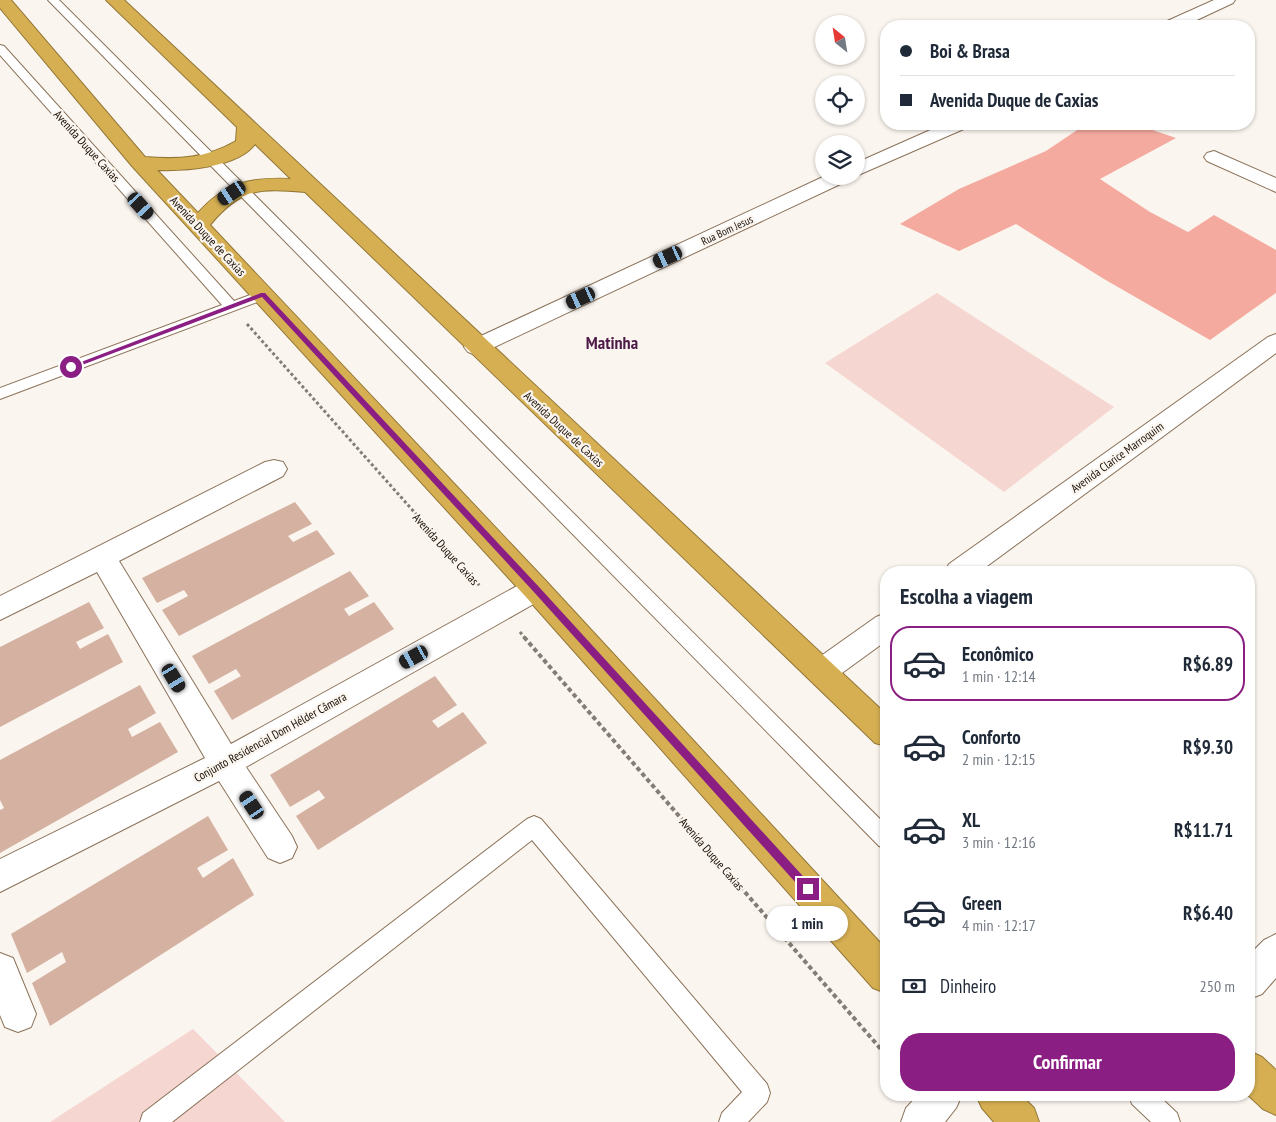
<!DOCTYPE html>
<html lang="pt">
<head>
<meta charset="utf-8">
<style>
  :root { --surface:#fff; --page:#f6f6f7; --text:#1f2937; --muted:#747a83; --line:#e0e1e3; --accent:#8b1e82 }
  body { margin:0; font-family:"PT Sans Narrow",sans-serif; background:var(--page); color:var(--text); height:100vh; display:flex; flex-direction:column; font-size:19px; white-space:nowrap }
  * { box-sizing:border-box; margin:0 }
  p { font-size:16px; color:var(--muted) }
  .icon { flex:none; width:28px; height:28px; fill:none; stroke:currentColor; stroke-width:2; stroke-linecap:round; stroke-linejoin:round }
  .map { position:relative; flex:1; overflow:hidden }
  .details { position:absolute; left:880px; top:566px; width:375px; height:535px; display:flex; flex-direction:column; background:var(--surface); border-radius:20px; box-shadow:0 1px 4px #0004 }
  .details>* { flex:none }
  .guide { position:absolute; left:880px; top:20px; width:375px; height:110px; border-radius:20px; box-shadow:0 1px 4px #0004; display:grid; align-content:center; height:110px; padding:0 20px; background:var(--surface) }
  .needle { width:32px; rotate:330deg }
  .buttons { position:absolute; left:815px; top:15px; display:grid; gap:10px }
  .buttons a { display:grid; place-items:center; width:50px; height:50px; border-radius:50%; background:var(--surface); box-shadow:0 1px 4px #0004; font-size:25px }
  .end { position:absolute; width:22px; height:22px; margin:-11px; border:6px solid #8b1e82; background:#fff; box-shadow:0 0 0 2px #fff }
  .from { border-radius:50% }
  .bubble { position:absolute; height:35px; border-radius:18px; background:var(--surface); box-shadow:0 1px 4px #0004; font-size:16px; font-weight:700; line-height:35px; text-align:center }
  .car { position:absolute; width:15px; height:30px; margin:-15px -8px; border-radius:6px; box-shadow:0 0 4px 1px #0007; background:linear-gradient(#222 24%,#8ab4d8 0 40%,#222 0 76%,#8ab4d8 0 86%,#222 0) }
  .guide b { display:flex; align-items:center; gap:18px; height:48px; font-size:19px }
  .guide b+b { border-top:1px solid var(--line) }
  .guide i { width:12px; height:12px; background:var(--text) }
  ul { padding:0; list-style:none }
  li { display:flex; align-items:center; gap:15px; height:75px; margin:0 10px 8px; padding:0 10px; border:2px solid transparent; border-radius:20px }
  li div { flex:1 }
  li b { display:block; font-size:19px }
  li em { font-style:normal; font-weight:700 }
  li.selected { border-color:var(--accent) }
  li>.icon { width:45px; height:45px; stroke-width:1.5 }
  h2 { padding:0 20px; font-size:22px; line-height:60px }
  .pay { display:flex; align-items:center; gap:12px; height:55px; padding:0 20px; font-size:19px }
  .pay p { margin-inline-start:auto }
  .cta { display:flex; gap:10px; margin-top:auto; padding:10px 20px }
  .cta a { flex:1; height:58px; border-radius:20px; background:var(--accent); color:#fff; font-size:20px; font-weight:700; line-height:58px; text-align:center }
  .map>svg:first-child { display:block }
  .green { fill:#f5d6d1 }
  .forest { fill:#f4aa9e }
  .building { fill:#d4b1a0 }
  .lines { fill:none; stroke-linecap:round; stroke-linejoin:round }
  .lane-casing { stroke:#8a7259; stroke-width:2 }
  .street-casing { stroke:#8a7259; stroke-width:2 }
  .highway-casing { stroke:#937737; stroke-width:2 }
  .path-far1 { stroke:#847d75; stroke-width:3; stroke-dasharray:3 2.5; stroke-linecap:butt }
  .path { stroke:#847d75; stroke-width:4; stroke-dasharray:4.5 3; stroke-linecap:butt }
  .lane { fill:#fff; fill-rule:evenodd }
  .street { fill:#fff; fill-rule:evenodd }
  .highway { fill:#d5af52; fill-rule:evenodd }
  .route { fill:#8b1e82 }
  .labels { text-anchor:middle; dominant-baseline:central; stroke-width:4.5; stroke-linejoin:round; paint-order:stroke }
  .far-street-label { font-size:11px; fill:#180f06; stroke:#fbf5ef }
  .street-label { font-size:12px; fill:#180f06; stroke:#fbf5ef }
  .district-label { font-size:18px; font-weight:bold; fill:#4e1b49; stroke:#fbf5ef }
</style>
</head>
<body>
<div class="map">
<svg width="1276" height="1122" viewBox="0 0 1276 1122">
  <rect width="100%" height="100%" fill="#fbf5ef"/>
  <path class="green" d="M937,293L1114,407L1004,492L825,363Z
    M193,1029L285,1122H50Z"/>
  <path class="forest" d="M1086,124H1135L1176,138L1100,179L1150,212L1188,232L1214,215L1276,250V293L1210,340L1104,279L1016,224L959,251L900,224L959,189L1046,151Z"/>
  <path class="building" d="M295,502L312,524L288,536L293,542L317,530L335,554L179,636L162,610L188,596L184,590L157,603L142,578Z
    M350,571L369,596L344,609L349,616L374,602L394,629L232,720L214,691L241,676L236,669L209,684L192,656Z
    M89,602L104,628L76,642L80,649L108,634L123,662L0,727V647Z
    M435,676L457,705L432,721L438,728L463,712L487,743L318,850L296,816L325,798L319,790L290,807L270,775Z
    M140,685L156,713L128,729L132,737L160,722L178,752L0,853V810L4,808L0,800V760Z
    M208,816L228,850L197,868L203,878L233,858L254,895L50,1026L32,983L66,962L62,952L27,973L11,934Z"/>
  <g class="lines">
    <defs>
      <path id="lane" d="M48,0H59L886,825V849L879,846Z
        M0,45L4,46L234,301L258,292H268L270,295L268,298L0,399V388L222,305L0,55Z
        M534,816L541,819L767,1084L770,1093L767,1102L748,1122H719L722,1113L742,1092L532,840L172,1122H140L143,1113L527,819Z
        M1129,1095H1158L1177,1113L1180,1122H1151L1132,1104Z"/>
      <path id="street" d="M1214,0H1235L1233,3L1184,26H1163L1165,22Z
        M944,124H968L966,128L856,176V163Z
        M1214,151L1276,178V192L1207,161L1204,157L1207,153Z
        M825,176H852L849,180L484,352L476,355L468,352L464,347L468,342Z
        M1276,334V353L979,572H945L949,564L1268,337Z
        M274,460L283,462L287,469L283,476L119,561L231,744L526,581L536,578L546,581L550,589L546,597L246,767L292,836L297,847L292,858L280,863L268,858L219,781L0,892V859L205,758L97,572L0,620V596L265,462Z
        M886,613V641L831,681L821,684L811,681L806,672L811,663L876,617Z
        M1276,934V978L1262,994L1249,999V955L1264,940Z
        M0,953L13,958L36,1014L31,1027L18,1032L5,1027L0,1015Z
        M918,1095H962L956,1108L945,1122H901L906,1108Z"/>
      <path id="highway" d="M0,0H11L145,157C178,160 207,158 236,141L237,127L106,0H124L886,714V746L875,743L305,192C259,188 241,188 210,225L546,581L886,949V993L873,988L526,597L132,166L0,8ZM255,144L291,179C252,177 225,182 198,213L157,170C183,171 238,168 255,144Z
        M1249,1051L1262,1057L1276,1070V1115L1263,1109L1248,1095Z
        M976,1095H1021L1034,1108L1039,1122H994L982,1108Z"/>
    </defs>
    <use href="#lane" class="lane-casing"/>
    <use href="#street" class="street-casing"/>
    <use href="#highway" class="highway-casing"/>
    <path class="path-far1" d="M247,324L480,586
      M520,632L525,638"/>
    <path class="path" d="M524,637L886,1055"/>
    <use href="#lane" class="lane"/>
    <use href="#street" class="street"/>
    <use href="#highway" class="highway"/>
  </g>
  <path class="route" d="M261,293H265L539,587L812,886V893H805L533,591L262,297L74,368L68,367Z"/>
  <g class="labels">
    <g class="far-street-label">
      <text transform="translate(727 230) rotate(-25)">Rua Bom Jesus</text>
    </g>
    <g class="street-label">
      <text transform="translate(87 146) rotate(48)">Avenida Duque Caxias</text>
      <text transform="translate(208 236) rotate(47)">Avenida Duque de Caxias</text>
      <text transform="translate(564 429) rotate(43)">Avenida Duque de Caxias</text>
      <text transform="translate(1117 457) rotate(-36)">Avenida Clarice Marroquim</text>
      <text transform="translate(446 549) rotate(48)">Avenida Duque Caxias</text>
      <text transform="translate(270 737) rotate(-29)">Conjunto Residencial Dom Hélder Câmara</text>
      <text transform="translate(712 854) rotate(49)">Avenida Duque Caxias</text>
    </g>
    <g class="district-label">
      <text x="612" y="342">Matinha</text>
    </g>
  </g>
</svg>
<div class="buttons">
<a><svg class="needle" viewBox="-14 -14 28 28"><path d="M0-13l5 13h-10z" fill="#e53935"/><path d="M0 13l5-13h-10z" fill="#747a83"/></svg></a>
<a><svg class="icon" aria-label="locate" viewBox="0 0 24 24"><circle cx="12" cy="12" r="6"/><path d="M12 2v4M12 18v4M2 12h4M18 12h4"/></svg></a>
<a><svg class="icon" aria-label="layers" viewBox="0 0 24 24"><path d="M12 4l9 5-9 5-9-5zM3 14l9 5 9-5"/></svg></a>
</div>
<i class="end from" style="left:71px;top:367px"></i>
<i class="end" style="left:808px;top:889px"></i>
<div class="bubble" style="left:766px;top:906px;width:82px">1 min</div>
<i class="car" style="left:232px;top:193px;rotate:236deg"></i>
<i class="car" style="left:141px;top:206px;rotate:138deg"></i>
<i class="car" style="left:668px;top:257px;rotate:245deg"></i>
<i class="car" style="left:581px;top:298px;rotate:245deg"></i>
<i class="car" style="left:414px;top:657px;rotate:241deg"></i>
<i class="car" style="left:174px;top:678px;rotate:149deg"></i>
<i class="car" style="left:252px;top:805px;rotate:326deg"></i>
<div class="guide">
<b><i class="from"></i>Boi &amp; Brasa</b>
<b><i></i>Avenida Duque de Caxias</b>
</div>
<section class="details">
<h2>Escolha a viagem</h2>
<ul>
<li class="selected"><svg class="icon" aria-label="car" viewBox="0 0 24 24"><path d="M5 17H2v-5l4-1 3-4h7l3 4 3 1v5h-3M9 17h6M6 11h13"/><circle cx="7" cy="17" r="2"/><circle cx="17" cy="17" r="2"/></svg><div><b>Econômico</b><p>1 min · 12:14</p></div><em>R$6.89</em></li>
<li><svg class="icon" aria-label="car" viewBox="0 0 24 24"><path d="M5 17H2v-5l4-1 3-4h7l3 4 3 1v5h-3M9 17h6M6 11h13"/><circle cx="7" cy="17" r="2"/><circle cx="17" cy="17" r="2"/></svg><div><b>Conforto</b><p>2 min · 12:15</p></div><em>R$9.30</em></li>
<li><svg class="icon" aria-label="car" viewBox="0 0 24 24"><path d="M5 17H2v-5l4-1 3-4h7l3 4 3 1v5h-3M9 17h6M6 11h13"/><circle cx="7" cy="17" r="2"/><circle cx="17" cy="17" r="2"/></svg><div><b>XL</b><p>3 min · 12:16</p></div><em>R$11.71</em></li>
<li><svg class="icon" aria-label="car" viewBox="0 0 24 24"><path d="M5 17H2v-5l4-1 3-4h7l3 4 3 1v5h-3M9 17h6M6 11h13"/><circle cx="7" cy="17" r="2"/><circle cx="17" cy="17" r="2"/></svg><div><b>Green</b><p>4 min · 12:17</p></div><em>R$6.40</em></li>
</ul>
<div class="pay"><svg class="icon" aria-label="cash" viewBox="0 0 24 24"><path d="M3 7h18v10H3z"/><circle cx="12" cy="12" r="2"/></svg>Dinheiro<p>250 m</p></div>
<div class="cta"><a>Confirmar</a></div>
</section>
</div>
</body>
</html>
